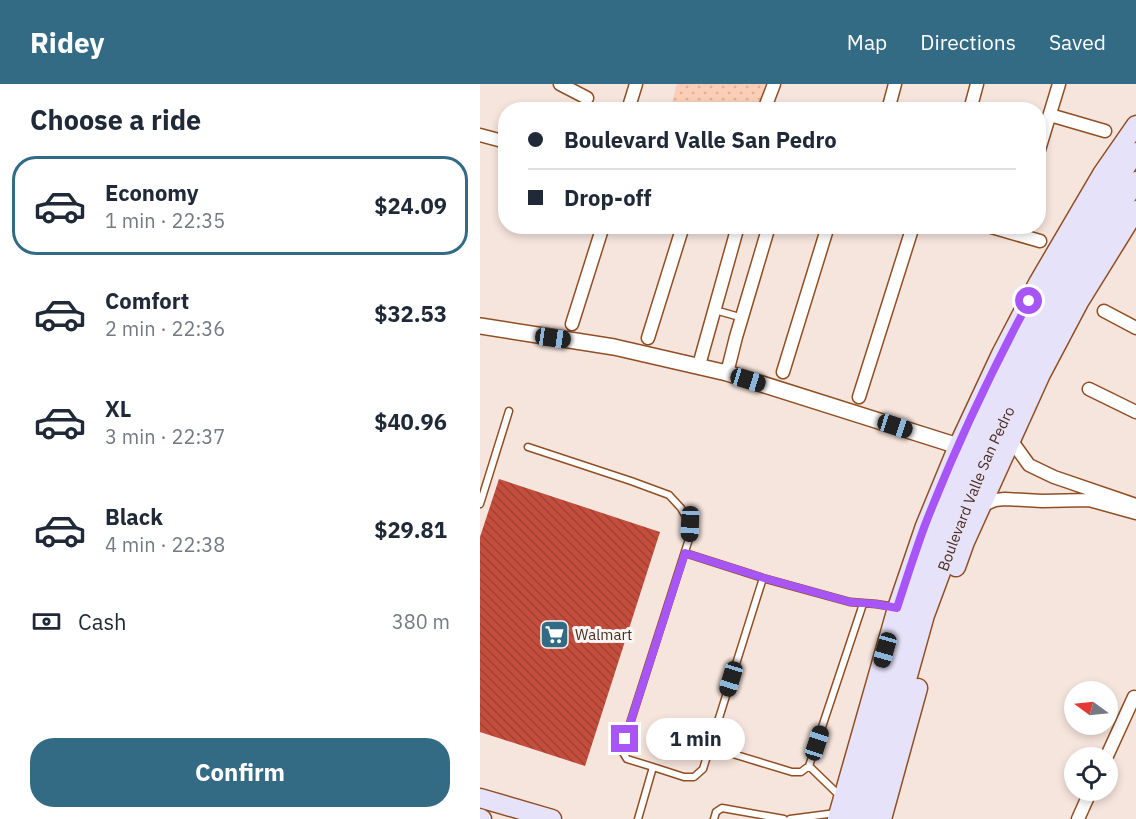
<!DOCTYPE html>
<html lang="en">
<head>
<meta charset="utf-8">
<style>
  :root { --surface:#fff; --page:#f6f6f7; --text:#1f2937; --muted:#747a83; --line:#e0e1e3; --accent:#336b85 }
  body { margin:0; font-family:"IBM Plex Sans",sans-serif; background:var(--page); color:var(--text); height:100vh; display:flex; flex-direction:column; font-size:22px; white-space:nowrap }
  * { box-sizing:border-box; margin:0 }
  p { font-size:20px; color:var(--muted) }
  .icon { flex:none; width:33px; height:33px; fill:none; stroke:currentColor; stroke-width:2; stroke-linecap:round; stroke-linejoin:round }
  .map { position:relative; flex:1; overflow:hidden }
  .details { display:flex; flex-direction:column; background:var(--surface); width:480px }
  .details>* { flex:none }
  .top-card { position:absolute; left:18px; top:18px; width:548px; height:132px; border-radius:24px; box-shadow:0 3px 9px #0003; display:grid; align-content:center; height:132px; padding:0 30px; background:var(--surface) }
  .needle { width:39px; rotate:285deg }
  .fabs { position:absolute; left:584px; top:597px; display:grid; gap:12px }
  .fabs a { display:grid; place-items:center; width:54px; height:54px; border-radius:50%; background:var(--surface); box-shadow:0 3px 9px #0003; font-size:30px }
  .end { position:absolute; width:27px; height:27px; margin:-14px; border:8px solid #a855f7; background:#fff; box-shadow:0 0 0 3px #fff }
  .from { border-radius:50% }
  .bubble { position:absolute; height:42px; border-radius:21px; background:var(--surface); box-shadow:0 3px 9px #0003; font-size:20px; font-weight:800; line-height:42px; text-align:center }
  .car { position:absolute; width:18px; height:36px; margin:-18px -9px; border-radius:8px; box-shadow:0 0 4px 2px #0007; background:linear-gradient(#222 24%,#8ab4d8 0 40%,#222 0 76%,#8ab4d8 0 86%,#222 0) }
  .top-card b { display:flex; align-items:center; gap:21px; height:57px; font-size:22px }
  .top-card b+b { border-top:2px solid var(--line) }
  .top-card i { width:15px; height:15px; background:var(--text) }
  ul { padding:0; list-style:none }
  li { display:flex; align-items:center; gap:18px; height:99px; margin:0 12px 9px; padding:0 18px; border:3px solid transparent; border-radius:24px }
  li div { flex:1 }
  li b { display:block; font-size:22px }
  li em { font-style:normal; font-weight:800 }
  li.on { border-color:var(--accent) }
  li>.icon { width:54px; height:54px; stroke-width:1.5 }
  h2 { padding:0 30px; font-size:27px; line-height:72px }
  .pay { display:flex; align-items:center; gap:15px; height:66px; padding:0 30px; font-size:22px }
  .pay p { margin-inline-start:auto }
  .action { display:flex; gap:12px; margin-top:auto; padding:12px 30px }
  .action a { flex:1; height:69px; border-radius:24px; background:var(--accent); color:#fff; font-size:24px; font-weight:800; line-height:69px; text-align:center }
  header { display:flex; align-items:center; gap:36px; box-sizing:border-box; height:84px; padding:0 30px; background:var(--accent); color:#fff }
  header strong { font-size:28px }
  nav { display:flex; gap:33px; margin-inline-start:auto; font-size:21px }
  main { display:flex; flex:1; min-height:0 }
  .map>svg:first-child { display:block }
  .park { fill:url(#park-dots) }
  .building { fill:url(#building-back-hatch) }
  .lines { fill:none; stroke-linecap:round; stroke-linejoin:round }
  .service-casing { stroke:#914e22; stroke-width:9 }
  .minor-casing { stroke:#914e22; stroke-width:15 }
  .tertiary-casing { stroke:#914e22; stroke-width:18 }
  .secondary-casing { stroke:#914e22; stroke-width:21 }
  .service { stroke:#fff; stroke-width:6 }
  .minor { stroke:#fff; stroke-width:12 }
  .tertiary { stroke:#fff; stroke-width:15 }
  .secondary { stroke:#e6e2fa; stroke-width:18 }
  .route { stroke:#a855f7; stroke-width:8 }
  .labels { text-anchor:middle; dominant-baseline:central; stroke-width:6; stroke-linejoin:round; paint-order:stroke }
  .street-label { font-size:15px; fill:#4c2d1b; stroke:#f6f6f6 }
  .poi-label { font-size:15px; fill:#4c2d1b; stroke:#f6f6f6; text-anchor:start }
</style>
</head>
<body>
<header>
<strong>Ridey</strong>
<nav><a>Map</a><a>Directions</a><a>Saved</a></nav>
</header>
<main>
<section class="details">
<h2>Choose a ride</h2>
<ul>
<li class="on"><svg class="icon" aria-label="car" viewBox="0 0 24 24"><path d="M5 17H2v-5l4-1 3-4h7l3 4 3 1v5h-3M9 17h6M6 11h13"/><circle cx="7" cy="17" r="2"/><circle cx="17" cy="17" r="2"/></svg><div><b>Economy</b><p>1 min · 22:35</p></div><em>$24.09</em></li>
<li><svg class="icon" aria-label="car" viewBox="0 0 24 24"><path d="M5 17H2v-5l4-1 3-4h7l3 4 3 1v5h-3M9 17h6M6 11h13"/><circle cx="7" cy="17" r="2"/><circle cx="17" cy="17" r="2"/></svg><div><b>Comfort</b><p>2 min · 22:36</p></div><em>$32.53</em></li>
<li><svg class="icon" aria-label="car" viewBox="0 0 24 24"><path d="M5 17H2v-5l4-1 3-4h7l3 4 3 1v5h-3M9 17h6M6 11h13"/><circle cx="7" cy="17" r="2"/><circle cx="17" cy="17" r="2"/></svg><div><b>XL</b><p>3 min · 22:37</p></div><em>$40.96</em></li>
<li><svg class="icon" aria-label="car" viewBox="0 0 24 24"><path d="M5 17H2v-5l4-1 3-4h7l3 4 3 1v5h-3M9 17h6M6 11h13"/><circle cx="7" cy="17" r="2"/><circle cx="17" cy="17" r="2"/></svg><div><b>Black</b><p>4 min · 22:38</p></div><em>$29.81</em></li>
</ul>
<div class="pay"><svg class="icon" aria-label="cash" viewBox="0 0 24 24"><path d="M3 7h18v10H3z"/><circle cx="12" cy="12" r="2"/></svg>Cash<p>380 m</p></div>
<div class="action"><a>Confirm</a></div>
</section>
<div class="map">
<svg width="656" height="735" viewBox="0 0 656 735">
  <defs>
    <pattern id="park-dots" width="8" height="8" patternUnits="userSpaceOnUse" patternTransform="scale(1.5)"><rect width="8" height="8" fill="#fbcfb7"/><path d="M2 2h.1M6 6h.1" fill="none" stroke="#d9b29d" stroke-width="1.8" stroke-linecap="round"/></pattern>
    <pattern id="building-back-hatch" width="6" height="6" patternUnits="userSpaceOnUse" patternTransform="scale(1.5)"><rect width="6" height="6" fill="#c44e3d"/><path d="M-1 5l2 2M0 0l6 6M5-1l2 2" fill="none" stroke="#a14132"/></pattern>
  </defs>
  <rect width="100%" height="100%" fill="#f6e5dd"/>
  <path class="park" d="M197,0H285L278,25H190Z"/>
  <path class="building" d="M19,395L180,448L105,682L0,648V453Z"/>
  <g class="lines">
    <defs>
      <path id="service" d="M235,226L263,234
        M48,363L151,397L189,411L201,424L210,440L209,455L145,655L142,667L147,675L173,683
        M0,420L29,327
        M205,469L283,494
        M230,663L312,688H321L329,682L383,520
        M329,682L361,713
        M158,735L173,683L204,693H214L223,685L283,494L370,518L396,520L415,523
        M234,735L236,728L242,724L304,735
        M310,735L356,729"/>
      <path id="minor" d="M80,0L107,14
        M148,26L156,0
        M284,26L294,0
        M408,26L415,0
        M490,26L497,0
        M570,31L625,47
        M0,51L26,58
        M558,69L579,0
        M508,142L560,157
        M624,227L656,244
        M92,240L123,142
        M168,254L203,142
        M219,281L258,142
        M303,288L348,142
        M247,289L256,253L289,142
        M609,305L656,328
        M379,313L433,142
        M531,356L549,381L574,393L656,421
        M501,422L515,416L525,415L562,417L609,416L656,429
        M626,674L654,613
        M598,735L611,706"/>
      <path id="tertiary" d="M0,242L134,263L247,289L478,362"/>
      <g id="secondary">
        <path d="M476,483L485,458L561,290L599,218L656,126"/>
        <path d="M0,714L72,735"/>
        <path d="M0,734L2,735"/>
        <path d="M357,735L417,524L445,442L478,362L521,270L558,199L622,90L656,41"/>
        <path d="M373,735C400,639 423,541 459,447C509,314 576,186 656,68"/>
        <path id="s1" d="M388,735L445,531L474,453L506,373L548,284L586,212L656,97"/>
        <path d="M402,735L438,604"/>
      </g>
    </defs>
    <use href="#service" class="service-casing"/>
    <use href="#minor" class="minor-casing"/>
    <use href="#tertiary" class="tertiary-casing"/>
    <use href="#secondary" class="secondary-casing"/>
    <use href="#service" class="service"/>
    <use href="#minor" class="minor"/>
    <use href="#tertiary" class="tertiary"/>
    <use href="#secondary" class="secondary"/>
  </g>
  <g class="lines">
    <path class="route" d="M145,655L205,469L284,494L370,518L396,520L417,524C426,496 435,468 445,441C475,364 510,290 549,217"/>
  </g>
  <defs>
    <symbol id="supermarket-square" viewBox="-11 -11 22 22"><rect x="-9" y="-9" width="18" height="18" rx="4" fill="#336b85" stroke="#f6f6f6"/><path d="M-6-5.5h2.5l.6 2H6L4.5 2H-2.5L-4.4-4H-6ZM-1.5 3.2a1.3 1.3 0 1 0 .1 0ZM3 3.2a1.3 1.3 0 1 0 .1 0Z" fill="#fff"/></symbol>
  </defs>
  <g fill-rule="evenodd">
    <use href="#supermarket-square" x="58" y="534" width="33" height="33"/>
  </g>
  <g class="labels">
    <g class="street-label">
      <text stroke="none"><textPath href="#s1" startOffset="348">Boulevard Valle San Pedro</textPath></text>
    </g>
    <g class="poi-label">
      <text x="95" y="550">Walmart</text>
    </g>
  </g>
</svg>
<div class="fabs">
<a><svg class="needle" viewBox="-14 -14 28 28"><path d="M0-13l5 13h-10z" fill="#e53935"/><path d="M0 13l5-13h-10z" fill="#747a83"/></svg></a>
<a><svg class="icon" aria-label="locate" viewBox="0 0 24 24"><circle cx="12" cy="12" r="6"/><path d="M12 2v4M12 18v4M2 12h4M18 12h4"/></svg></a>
</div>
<i class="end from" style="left:549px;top:217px"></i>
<i class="end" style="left:145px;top:655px"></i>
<div class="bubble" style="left:166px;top:634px;width:99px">1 min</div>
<i class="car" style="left:73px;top:254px;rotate:98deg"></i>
<i class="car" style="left:268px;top:296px;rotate:107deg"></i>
<i class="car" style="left:415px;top:342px;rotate:108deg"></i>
<i class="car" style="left:210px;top:440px;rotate:182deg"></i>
<i class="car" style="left:405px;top:566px;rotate:196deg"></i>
<i class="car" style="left:251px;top:595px;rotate:197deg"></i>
<i class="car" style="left:337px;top:659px;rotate:18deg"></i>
<div class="top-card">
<b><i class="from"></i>Boulevard Valle San Pedro</b>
<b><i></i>Drop-off</b>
</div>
</div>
</main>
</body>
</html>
